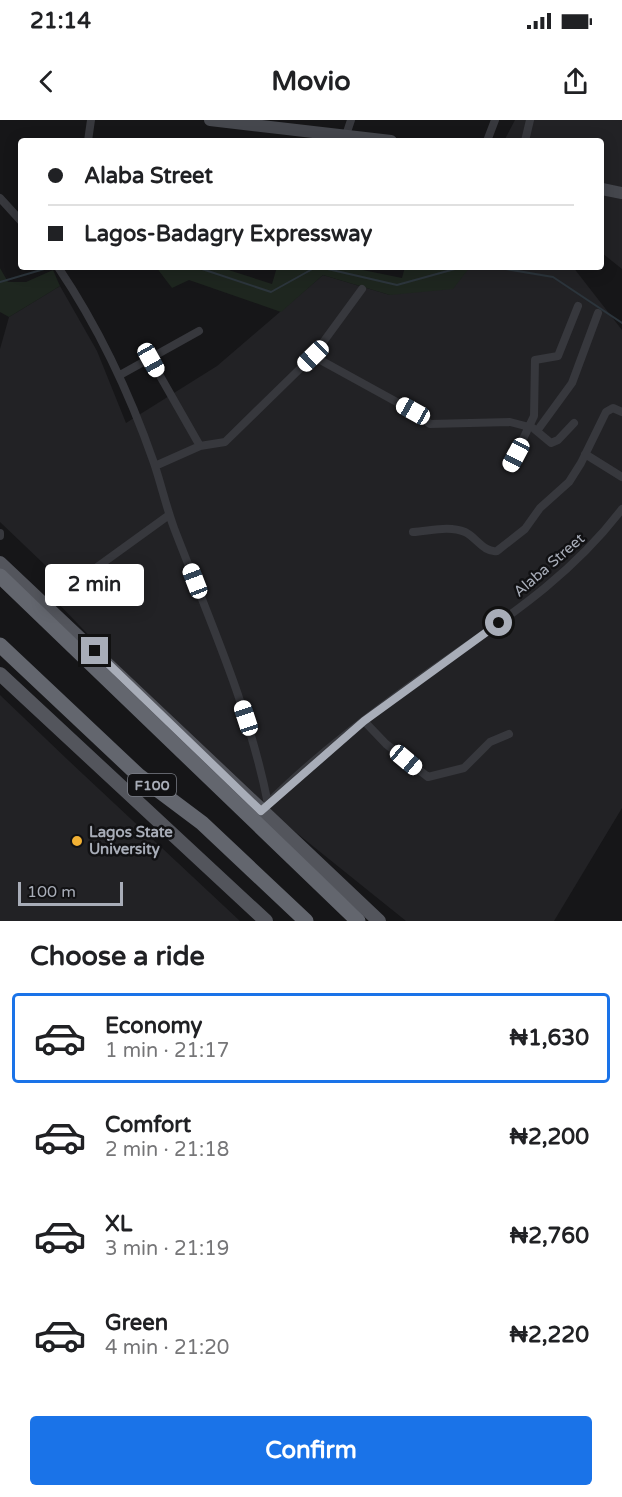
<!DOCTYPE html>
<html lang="en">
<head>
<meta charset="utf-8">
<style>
  :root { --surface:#fff; --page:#f6f6f6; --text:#202124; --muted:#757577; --line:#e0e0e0; --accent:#1a73e8 }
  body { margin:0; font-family:"Varela Round",sans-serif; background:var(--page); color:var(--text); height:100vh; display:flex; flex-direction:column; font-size:22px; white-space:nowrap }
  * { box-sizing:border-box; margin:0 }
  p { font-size:20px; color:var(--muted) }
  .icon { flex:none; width:33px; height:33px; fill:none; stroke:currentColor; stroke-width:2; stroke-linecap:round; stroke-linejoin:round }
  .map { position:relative; height:801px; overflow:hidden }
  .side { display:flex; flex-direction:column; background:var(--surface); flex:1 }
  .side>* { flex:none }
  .guide { position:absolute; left:18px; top:18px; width:586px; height:132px; border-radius:6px; box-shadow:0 3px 15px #0003; display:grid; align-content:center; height:132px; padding:0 30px; background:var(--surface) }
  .scale { position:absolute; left:18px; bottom:15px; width:105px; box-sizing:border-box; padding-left:6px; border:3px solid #a8adb8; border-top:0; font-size:16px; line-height:21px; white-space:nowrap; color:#a8adb8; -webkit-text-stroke:4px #111113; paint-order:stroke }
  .end { position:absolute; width:27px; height:27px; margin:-14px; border:8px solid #a8adb8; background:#111; box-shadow:0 0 0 3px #111 }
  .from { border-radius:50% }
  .bubble { position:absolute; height:42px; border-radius:6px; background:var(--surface); box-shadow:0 3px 15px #0003; font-size:20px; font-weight:800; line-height:42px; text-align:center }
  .car { position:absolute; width:18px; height:36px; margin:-18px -9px; border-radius:8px; box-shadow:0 0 4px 2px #0007; background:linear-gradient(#fff 24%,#345 0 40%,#fff 0 76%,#345 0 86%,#fff 0) }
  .guide b { display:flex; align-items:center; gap:21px; height:57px; font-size:22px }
  .guide b+b { border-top:2px solid var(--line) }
  .guide i { width:15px; height:15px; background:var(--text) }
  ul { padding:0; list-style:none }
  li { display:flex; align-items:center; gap:18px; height:90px; margin:0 12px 9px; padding:0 18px; border:3px solid transparent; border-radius:6px }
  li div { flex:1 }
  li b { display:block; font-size:22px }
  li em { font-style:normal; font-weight:800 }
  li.on { border-color:var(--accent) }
  li>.icon { width:54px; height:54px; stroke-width:1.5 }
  h2 { padding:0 30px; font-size:27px; line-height:72px }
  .cta { display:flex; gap:12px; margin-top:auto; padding:12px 30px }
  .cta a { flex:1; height:69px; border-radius:6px; background:var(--accent); color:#fff; font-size:24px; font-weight:800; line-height:69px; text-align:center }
  .status { display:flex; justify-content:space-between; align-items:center; height:42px; padding:0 30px; background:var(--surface); direction:ltr }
  .status svg { height:16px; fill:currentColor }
  header { display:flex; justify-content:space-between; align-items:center; height:78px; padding:0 30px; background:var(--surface); font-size:27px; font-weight:800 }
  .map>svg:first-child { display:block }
  .built { fill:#222225 }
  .green { fill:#1e261f }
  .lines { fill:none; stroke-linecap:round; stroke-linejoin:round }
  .stream { stroke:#2c353c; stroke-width:2 }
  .street { stroke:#37383d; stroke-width:8 }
  .secondary { stroke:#45474d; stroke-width:12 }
  .primary { stroke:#53555c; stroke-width:14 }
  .highway { stroke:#63666e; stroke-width:15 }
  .route { stroke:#a8adb8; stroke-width:8 }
  .poi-dot { fill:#f2b134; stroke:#111113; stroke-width:2 }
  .labels { text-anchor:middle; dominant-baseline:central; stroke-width:5; stroke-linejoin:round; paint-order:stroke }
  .shield { fill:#111113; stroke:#7b7e86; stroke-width:1.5 }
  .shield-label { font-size:14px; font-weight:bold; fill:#a8adb8 }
  .street-label { font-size:15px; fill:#a8adb8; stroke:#111113 }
  .poi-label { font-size:15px; font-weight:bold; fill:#a8adb8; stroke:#111113; text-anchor:start }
</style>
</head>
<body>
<div class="status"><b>21:14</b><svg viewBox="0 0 49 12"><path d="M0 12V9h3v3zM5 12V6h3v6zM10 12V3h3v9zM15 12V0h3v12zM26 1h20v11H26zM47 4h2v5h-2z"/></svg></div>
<header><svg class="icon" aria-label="back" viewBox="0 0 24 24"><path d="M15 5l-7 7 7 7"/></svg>Movio<svg class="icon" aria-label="share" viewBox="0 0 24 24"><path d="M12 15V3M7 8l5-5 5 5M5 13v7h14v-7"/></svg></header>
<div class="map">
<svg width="622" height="801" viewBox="0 0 622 801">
  <rect width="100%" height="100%" fill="#161618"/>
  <path class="built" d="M515,0H622V149L602,133V21H504Z
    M469,147H573L622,210V688L554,801H406L243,670L175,605L53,478L68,467L0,402V229L9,197L60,166L97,231L126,303L217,246L323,155L390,175Z
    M0,575L69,641L240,801H0Z"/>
  <path class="green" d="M156,147H219L272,164L277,147H348L402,158L405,147H573H470L453,169L390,175L323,155L281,192L189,160L172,168Z
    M0,148L8,162H26L53,150L60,166L9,197L0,192Z"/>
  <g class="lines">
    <path class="stream" d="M196,147L271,172L316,147
      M319,147L397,165L462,147
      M494,147L553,157L622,203
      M0,162L51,147"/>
    <path class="street" d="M346,15L351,0
      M88,21L91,0
      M487,21L495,0
      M525,21L530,0
      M0,78L21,101
      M58,147C99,208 130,274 154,343C161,364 166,386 174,408C209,499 249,587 268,684
      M313,236L413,291L430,304L510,302L533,308L551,323L558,320L574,303
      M151,240L200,326
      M120,255L199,211
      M537,311L572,263L598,193
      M585,334L622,357
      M155,346L200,326L225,322L313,236L362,169
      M510,346L534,296L535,240L558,236L578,186
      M413,412C430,411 449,405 465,412C476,417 484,433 497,431L525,409L540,388L569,362L581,343L606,292L613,288L622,292
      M0,413V416
      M46,484L169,395
      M364,601L386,624L428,657L464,648L490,622L509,614
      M266,685C315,636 372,593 428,553C500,502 568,460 622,389"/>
    <path class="secondary" d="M210,0L391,21
      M602,69L622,73"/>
    <path class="primary" d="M0,443L379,801
      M0,554L266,801"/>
    <path class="highway" d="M0,456L358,801
      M0,525L138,655L202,703L306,801"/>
  </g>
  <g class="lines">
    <path class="route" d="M95,531L261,691L364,601L499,503"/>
  </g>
  <circle class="poi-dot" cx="77" cy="721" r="6"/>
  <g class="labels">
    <rect class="shield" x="128" y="654" width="48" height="22" rx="4.5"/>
    <g class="shield-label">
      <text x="152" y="665">F100</text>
    </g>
    <g class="street-label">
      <text transform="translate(549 445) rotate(-41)">Alaba Street</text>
    </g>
    <g class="poi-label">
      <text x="89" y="712">Lagos State<tspan x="89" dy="17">University</tspan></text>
    </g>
  </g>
</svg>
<div class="scale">100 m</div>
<i class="end from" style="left:499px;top:503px"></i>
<i class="end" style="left:95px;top:531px"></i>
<div class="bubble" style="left:45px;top:444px;width:99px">2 min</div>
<i class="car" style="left:313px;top:236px;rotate:226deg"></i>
<i class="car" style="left:151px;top:240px;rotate:151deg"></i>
<i class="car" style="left:413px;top:291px;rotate:299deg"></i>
<i class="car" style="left:516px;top:335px;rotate:208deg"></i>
<i class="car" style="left:195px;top:461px;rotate:339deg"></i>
<i class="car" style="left:246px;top:598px;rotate:342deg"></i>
<i class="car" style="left:406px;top:640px;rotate:130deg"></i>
<div class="guide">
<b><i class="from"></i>Alaba Street</b>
<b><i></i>Lagos-Badagry Expressway</b>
</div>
</div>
<section class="side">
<h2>Choose a ride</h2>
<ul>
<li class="on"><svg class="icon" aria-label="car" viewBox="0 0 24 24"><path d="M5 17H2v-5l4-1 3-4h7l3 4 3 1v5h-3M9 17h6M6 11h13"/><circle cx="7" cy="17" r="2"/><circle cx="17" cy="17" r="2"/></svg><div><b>Economy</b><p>1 min · 21:17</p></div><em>₦1,630</em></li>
<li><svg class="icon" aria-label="car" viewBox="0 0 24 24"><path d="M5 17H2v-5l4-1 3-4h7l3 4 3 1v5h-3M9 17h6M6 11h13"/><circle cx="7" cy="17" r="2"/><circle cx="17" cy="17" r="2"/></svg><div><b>Comfort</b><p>2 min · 21:18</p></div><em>₦2,200</em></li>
<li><svg class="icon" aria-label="car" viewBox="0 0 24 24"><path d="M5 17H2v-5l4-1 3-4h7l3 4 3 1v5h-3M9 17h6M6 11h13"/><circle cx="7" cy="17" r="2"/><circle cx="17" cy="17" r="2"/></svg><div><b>XL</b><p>3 min · 21:19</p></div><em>₦2,760</em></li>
<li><svg class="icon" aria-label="car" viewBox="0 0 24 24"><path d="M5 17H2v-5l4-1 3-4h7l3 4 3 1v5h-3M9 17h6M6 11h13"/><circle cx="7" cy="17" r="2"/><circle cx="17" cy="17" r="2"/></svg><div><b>Green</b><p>4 min · 21:20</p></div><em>₦2,220</em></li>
</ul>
<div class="cta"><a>Confirm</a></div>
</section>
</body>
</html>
